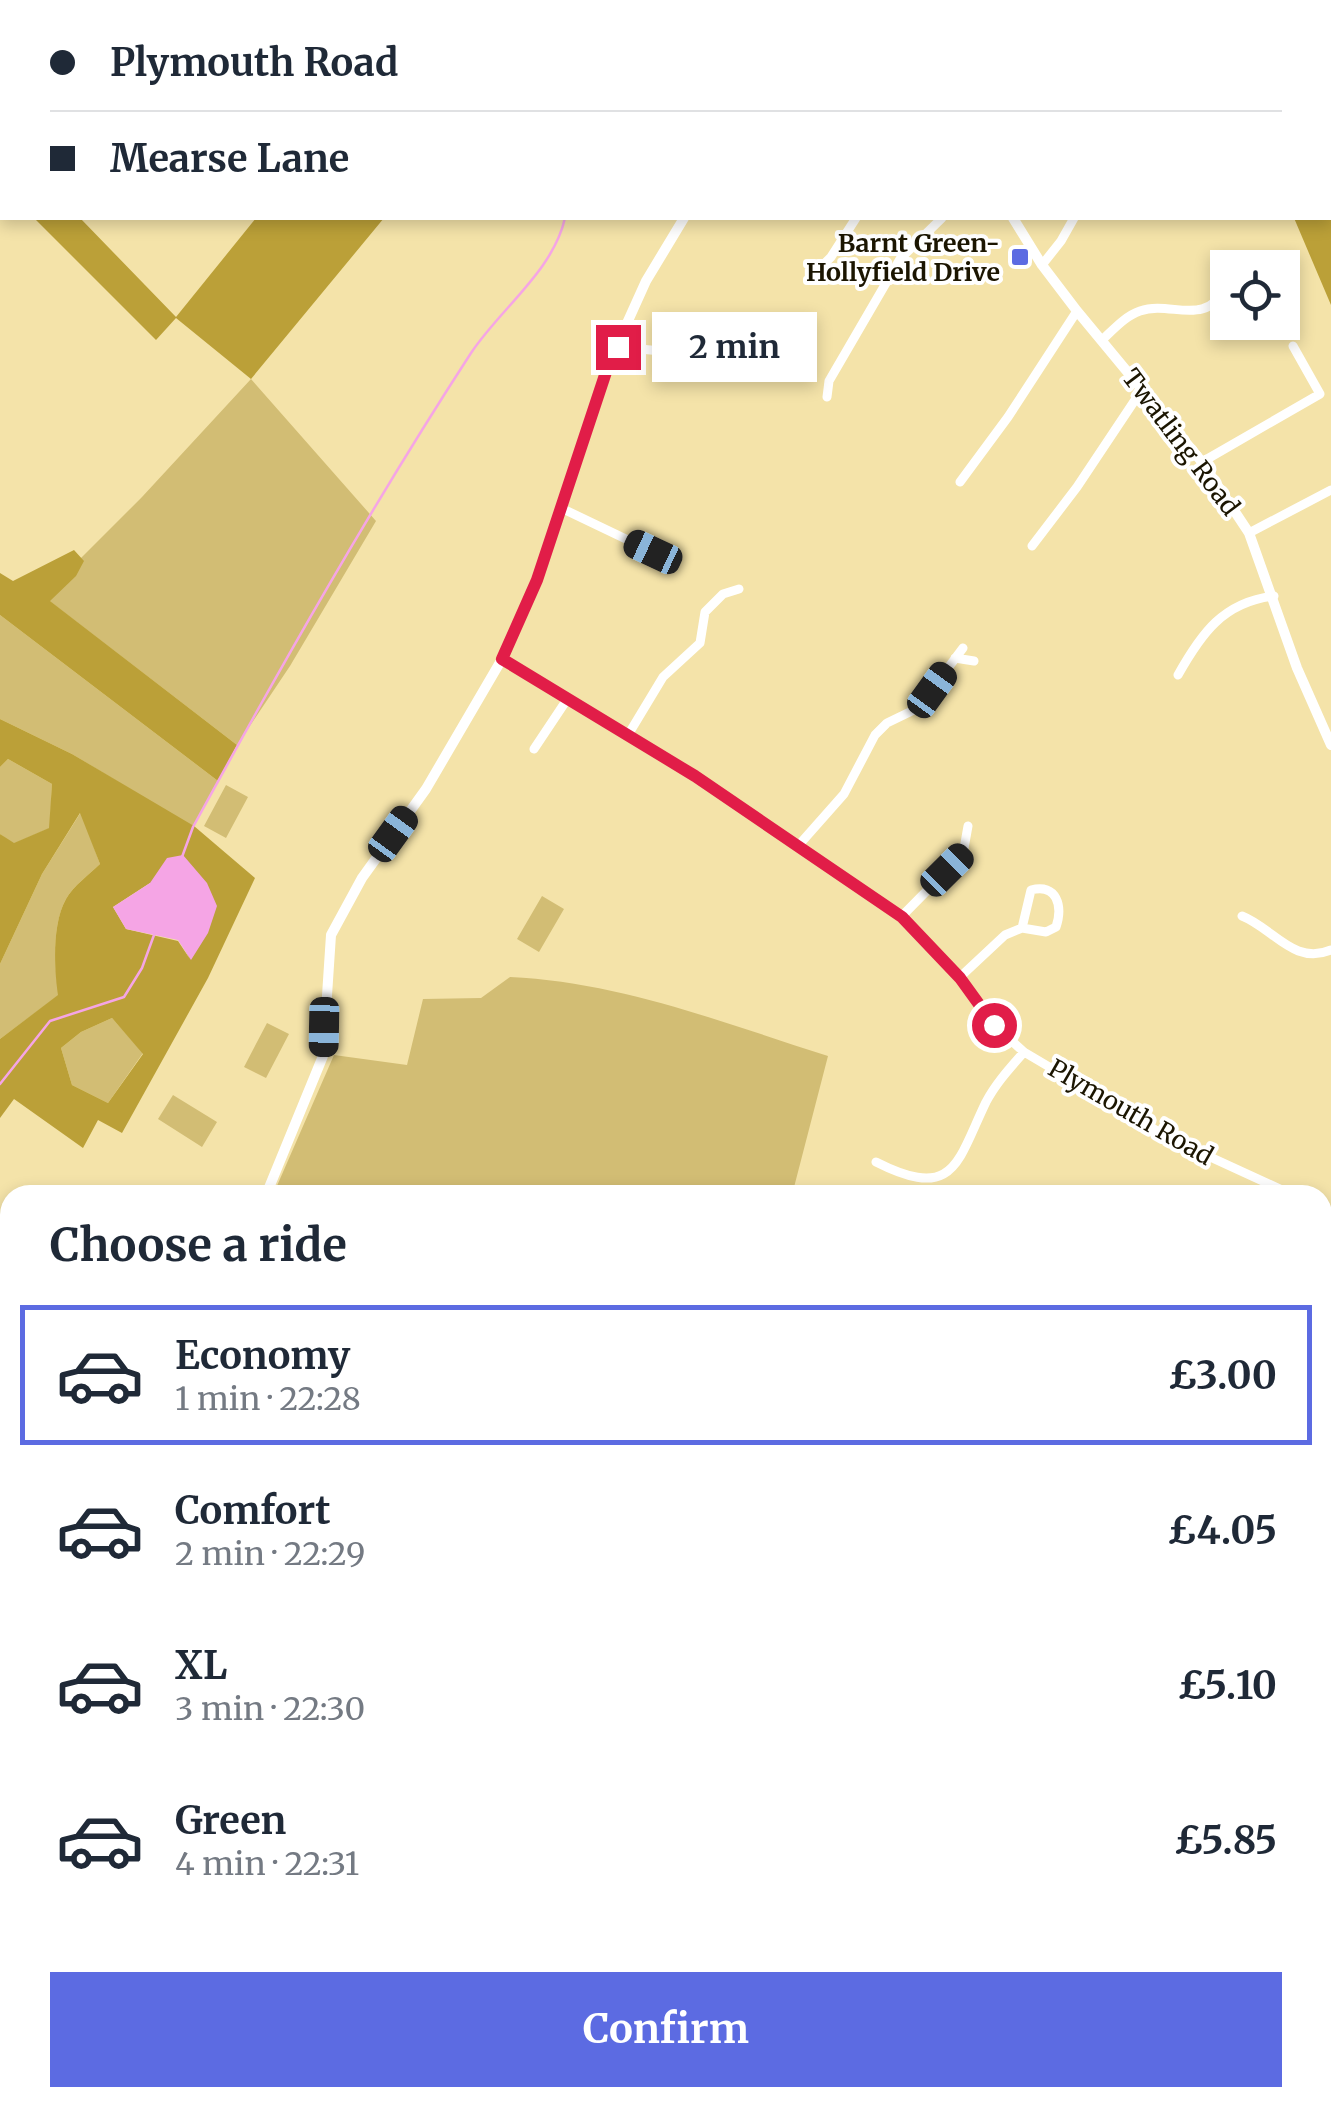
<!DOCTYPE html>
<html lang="en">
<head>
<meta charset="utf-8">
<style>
  :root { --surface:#fff; --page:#f2f2f3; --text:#1f2937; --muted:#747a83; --line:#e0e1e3; --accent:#5c6be2 }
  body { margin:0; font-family:Merriweather,serif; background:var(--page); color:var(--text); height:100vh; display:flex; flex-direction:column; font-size:38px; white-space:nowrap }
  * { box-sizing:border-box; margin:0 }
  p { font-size:32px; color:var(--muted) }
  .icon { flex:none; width:55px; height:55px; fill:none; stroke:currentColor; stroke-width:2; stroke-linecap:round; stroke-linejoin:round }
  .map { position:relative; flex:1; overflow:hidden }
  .panel { position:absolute; left:0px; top:1185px; width:1332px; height:922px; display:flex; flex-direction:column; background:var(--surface); border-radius:30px 30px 0 0; box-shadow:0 5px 15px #0003 }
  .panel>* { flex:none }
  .banner { position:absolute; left:0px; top:0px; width:1332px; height:220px; box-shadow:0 5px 15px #0003; display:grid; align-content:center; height:220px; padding:0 50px; background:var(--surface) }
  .buttons { position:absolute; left:1210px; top:250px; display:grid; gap:20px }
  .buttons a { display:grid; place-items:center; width:90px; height:90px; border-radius:0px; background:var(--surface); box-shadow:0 5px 15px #0003; font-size:50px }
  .end { position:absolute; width:45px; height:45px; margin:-22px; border:12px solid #e11d48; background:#fff; box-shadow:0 0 0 5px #fff }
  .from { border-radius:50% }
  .bubble { position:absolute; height:70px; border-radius:0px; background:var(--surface); box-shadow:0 5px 15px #0003; font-size:32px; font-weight:700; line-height:70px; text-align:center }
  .car { position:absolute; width:30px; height:60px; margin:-30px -15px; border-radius:12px; box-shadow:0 0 8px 2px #0007; background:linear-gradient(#222 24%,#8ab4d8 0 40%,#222 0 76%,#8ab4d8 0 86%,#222 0) }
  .banner b { display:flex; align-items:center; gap:35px; height:95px; font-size:38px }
  .banner b+b { border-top:2px solid var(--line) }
  .banner i { width:25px; height:25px; background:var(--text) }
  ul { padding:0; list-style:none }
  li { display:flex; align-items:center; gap:30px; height:140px; margin:0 20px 15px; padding:0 30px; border:5px solid transparent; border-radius:0px }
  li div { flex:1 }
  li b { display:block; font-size:38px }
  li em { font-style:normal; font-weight:700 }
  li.selected { border-color:var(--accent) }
  li>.icon { width:90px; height:90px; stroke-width:1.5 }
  h2 { padding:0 50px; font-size:45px; line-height:120px }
  .cta { display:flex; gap:20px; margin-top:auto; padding:20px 50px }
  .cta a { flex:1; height:115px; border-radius:0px; background:var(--accent); color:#fff; font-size:40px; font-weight:700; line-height:115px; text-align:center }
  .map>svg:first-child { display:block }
  .green { fill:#d2bd74 }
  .forest { fill:#bba038; fill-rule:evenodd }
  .water { fill:#f5a5e5 }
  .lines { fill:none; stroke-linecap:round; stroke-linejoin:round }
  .stream { stroke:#f5a5e5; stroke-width:2.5 }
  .minor { stroke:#fff; stroke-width:9 }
  .tertiary { stroke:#fff; stroke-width:10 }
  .route { stroke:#e11d48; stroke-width:12 }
  .poi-dot { fill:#5c6be2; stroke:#fff; stroke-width:4 }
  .labels { text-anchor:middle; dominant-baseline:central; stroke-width:8; stroke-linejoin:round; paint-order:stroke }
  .poi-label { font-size:25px; font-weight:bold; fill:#1b1501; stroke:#fff; text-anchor:end }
  .street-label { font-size:25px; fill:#1b1501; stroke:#fff }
</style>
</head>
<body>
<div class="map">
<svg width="1331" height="2107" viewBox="0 0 1331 2107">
  <rect width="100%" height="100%" fill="#f4e3a9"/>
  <path class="green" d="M251,379L376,521L290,666L237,745L43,596L142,497Z
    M0,615L218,781L193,827L72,754L0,719Z
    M8,759L52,784L50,828L13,844L0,834V767Z
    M226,785L248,797L226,838L204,826Z
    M81,812L100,864C90,874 73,886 66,899C52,924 54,967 59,995L0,1039V964L42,874Z
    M542,896L564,909L539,952L517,939Z
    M510,977C620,982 724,1023 828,1056L792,1195H635L615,1189L585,1195H273L334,1055L407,1065L423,999L481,998Z
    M112,1018L143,1053L108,1103L72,1085L61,1048L81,1032Z
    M267,1023L289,1034L266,1078L244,1067Z
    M173,1095L217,1122L202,1147L158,1119Z
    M1323,1477H1331V1694L1323,1713Z
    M10,2031V2098H411L413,2107H0V2036Z
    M717,2098H870L876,2107H693Z"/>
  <path class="forest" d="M930,0H1331V305L1294,218H1330V2Z
    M34,218H80L176,317L256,218H384L251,379L176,318L156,340Z
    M74,550L84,561L76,576L50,601L237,745L218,781L0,615V573L13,581Z
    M0,719L72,754L194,826L255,878L208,978L122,1133L98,1120L83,1148L14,1099L0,1118V1039L58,995C54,967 52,924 66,899C73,886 90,874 100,864L80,813L42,874L0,964V834L14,843L49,828L52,784L8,759L0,767ZM150,883L190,959L178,941L126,929L113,907ZM112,1018L143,1054L108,1103L72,1085L61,1048L81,1032Z
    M1323,1955L1331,1958V2107H1325L1313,2098H1322Z
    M954,2098H1229L1227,2107H1201L1178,2100L1184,2107H941Z"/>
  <path class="water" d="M183,855L207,883L217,906L208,933L191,960L178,940L126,929L113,907L150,883L167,858Z"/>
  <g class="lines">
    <path class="stream" d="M182,857L193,827C281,666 371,507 471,353C501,308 553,271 565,218
      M0,1084L50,1021L124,997L142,968L154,935
      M0,1626L10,1618"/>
    <path class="minor" d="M466,0L469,2
      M1042,265L1061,241L1074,218
      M817,271L831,257L856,218
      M1102,340C1113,330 1125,316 1140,311C1171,300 1204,328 1226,288L1221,267
      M618,347L683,353L704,348L714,356L722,373
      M827,397L829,381L900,259L942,218
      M1202,462L1320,394L1293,346
      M960,482L1008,417L1077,311
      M561,508L653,552
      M1249,533L1331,490
      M1032,546L1077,487L1143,388
      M955,658L974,661
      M502,659L701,780L901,917L959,978L994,1025L1024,1052L1171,1139L1293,1195
      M1178,675C1201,634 1223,602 1274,596
      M628,735L663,677L700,643L705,612L723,594L739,589
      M534,749L568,698
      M798,846L844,794L875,735L887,723L918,708L963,648
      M1242,916C1273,928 1294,966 1331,950
      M901,917L963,854L968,826
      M959,978L1005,935L1022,928L1031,890C1057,883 1063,906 1056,927L1046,932L1022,928
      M876,1162C955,1202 957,1162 986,1102C996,1083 1010,1068 1024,1052
      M1322,1208L1331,1212
      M1322,1462L1331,1438
      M1322,1732L1331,1717
      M424,2098L425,2107
      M678,2107L701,2098"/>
    <path class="tertiary" d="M921,0L922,2
      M818,2L820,0
      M1013,218L1042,265L1077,311L1202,462L1249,533L1297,668L1331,745
      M266,1195L323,1056L331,935L362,878L426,789L502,659L537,580L609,363L646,281L684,218
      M1322,1469H1331
      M0,1668L10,1662"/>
  </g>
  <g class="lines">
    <path class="route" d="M618,347L609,363L537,580L502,659L695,776L902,917L960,978L994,1025"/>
  </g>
  <rect class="poi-dot" x="1010" y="247" width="20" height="20" rx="5"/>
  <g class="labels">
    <g class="poi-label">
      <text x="1000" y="243">Barnt Green-<tspan x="1000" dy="29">Hollyfield Drive</tspan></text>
    </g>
    <g class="street-label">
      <text transform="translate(1181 442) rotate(53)">Twatling Road</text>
      <text transform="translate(1131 1112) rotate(30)">Plymouth Road</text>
    </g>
  </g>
</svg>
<div class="buttons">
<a><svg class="icon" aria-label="locate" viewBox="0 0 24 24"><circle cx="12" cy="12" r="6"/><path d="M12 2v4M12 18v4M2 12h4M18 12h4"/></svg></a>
</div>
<i class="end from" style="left:994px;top:1025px"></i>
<i class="end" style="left:618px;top:347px"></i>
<div class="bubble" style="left:652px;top:312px;width:165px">2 min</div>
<i class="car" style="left:653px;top:552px;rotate:295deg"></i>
<i class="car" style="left:932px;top:690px;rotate:36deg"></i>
<i class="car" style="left:393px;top:834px;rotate:36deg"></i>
<i class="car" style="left:947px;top:870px;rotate:45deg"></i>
<i class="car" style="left:324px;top:1027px;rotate:181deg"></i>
<div class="banner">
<b><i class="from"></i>Plymouth Road</b>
<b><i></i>Mearse Lane</b>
</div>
<section class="panel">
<h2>Choose a ride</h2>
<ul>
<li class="selected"><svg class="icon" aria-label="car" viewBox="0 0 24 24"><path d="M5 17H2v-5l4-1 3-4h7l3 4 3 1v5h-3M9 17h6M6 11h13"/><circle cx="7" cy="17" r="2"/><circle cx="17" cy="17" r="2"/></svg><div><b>Economy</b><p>1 min · 22:28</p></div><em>£3.00</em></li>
<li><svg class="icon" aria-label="car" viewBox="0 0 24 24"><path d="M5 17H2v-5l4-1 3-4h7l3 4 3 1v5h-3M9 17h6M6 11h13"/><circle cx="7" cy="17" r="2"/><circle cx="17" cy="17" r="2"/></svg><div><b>Comfort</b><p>2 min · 22:29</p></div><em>£4.05</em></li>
<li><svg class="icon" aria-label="car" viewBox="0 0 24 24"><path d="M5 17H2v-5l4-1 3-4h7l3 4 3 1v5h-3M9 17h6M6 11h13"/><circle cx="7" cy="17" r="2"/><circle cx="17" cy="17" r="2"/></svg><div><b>XL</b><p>3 min · 22:30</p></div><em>£5.10</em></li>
<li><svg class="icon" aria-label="car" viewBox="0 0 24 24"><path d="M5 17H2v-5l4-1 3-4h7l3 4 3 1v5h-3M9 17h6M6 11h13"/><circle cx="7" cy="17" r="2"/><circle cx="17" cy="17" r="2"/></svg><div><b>Green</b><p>4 min · 22:31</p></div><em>£5.85</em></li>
</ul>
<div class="cta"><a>Confirm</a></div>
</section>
</div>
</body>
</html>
